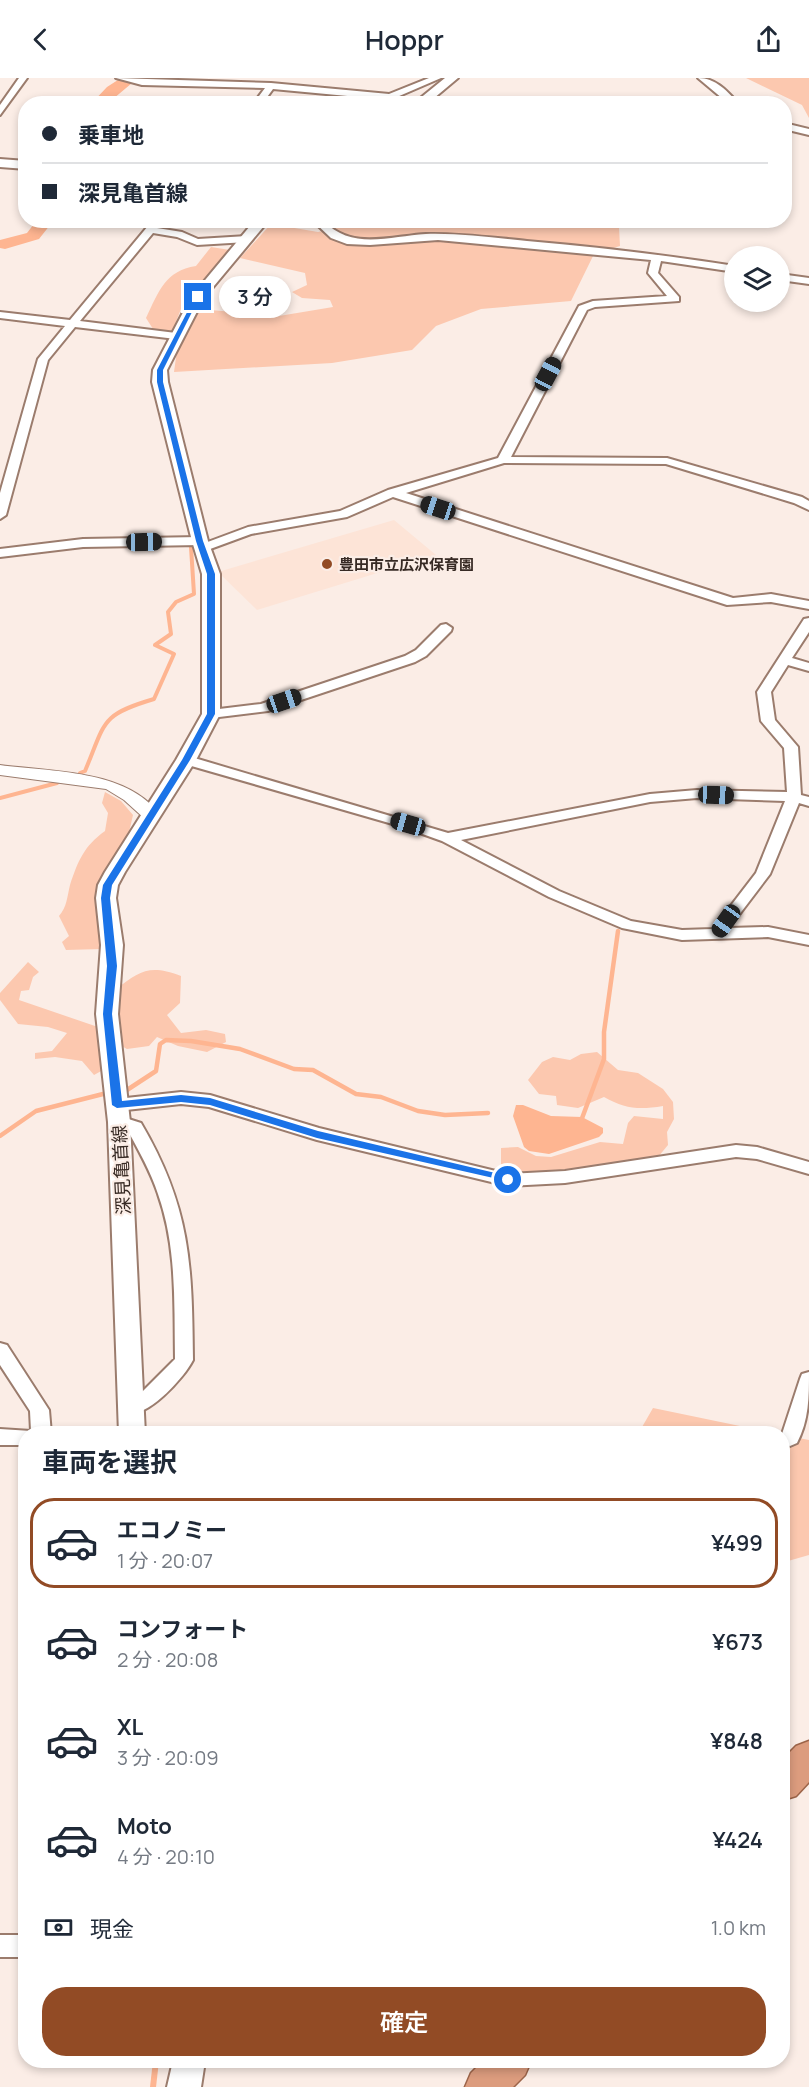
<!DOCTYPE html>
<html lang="ja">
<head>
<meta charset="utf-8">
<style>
  :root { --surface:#fff; --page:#f6f6f7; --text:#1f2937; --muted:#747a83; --line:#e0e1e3; --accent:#924b25 }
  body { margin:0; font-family:Manrope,"Noto Sans JP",sans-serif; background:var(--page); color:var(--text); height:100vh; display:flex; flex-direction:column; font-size:22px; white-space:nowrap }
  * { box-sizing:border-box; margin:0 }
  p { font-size:20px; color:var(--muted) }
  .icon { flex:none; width:33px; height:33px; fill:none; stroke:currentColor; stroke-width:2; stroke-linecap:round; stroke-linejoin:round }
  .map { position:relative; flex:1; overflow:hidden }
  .side { position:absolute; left:18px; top:1348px; width:772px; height:642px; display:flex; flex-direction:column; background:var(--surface); border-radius:24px; box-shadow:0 3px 9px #0003 }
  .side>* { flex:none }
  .banner { position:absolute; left:18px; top:18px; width:774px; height:132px; border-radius:24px; box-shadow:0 3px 9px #0003; display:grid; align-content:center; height:132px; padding:0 24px; background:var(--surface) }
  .buttons { position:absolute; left:724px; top:168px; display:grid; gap:12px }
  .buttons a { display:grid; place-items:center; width:66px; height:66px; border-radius:50%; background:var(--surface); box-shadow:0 3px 9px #0003; font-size:30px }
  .end { position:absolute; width:27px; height:27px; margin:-14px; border:8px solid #1a73e8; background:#fff; box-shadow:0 0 0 3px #fff }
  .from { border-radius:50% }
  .bubble { position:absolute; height:42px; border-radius:21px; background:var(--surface); box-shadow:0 3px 9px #0003; font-size:20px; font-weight:600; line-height:42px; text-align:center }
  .car { position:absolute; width:18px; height:36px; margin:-18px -9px; border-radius:8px; box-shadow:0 0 4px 2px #0007; background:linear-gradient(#222 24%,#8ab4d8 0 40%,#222 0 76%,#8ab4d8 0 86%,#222 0) }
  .banner b { display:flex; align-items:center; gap:21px; height:57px; font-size:22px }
  .banner b+b { border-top:2px solid var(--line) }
  .banner i { width:15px; height:15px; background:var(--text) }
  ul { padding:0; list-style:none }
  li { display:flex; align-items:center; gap:18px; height:90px; margin:0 12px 9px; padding:0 12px; border:3px solid transparent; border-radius:24px }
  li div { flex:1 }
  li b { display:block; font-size:22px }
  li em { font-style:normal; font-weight:600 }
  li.current { border-color:var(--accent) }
  li>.icon { width:54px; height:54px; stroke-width:1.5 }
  h2 { padding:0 24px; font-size:27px; line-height:72px }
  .pay { display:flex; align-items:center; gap:15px; height:66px; padding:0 24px; font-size:22px }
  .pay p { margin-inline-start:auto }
  .action { display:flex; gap:12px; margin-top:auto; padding:12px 24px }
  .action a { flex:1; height:69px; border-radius:24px; background:var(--accent); color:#fff; font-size:24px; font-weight:600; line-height:69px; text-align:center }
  header { display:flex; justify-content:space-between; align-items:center; height:78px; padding:0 24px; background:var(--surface); font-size:27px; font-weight:600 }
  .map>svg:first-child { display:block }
  .built { fill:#fde4d7 }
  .green { fill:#fcc8af }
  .water { fill:#feb591 }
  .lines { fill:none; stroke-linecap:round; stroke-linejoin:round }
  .stream-far3 { stroke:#feb591; stroke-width:3 }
  .stream-far2 { stroke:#feb591; stroke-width:4 }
  .stream-far1 { stroke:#feb591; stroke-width:4.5 }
  .stream { stroke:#feb591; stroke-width:6 }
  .river { fill:#feb591; fill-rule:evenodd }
  .minor-casing { stroke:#9b7c6d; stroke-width:4 }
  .tertiary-casing { stroke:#9b7c6d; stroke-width:2 }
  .secondary-casing { stroke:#9b7c6d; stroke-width:4 }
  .trunk-casing { stroke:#9c6449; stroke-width:3 }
  .minor { fill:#fff; fill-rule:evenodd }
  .tertiary { fill:#fff; fill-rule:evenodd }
  .secondary { fill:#fff; fill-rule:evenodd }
  .trunk { fill:#dc9c7e; fill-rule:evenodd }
  .route { fill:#1a73e8 }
  .poi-dot { fill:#924b25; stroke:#fbede6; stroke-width:2 }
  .labels { text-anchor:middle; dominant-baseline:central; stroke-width:4.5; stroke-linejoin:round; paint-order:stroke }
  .far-poi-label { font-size:15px; font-weight:bold; fill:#372a24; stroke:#fbede6; text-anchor:start }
  .street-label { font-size:18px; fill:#372a24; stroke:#fbede6 }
</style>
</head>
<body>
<header><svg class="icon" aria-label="back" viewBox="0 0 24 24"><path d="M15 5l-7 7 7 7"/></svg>Hoppr<svg class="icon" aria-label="share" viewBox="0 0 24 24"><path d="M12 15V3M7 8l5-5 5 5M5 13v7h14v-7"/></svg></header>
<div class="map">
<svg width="809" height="2009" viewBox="0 0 809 2009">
  <rect width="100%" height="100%" fill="#fbede6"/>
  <path class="built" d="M394,442L436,477L257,532L218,494Z"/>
  <path class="green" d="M746,0H809V40L802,27Z
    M347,142H597L619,149L620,168L594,176L571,223L481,231L436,248L412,272L332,285L174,294L178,265L199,231L279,238L333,229L330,222L302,220L292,214L307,207L305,195L240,180L271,146L318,154L344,148Z
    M211,169L230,172L181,231L172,254L153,251L146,240C159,213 165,193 196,188Z
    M105,714L121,723L133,737L102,871L66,872L62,864L69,858L59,838C67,829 67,819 70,807C78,783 84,768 105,753L108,735L102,725Z
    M28,884L39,894L33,899L29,912L21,913L19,922L95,948L112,947L115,912C140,893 149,886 181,898L180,925L167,937L181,955L206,952L225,956L226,964L207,974L178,968L157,959L149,968L127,971L118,966L99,967L103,992L94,997L82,983L55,979L35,981V975L52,973L67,955L48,949L18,946L0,922V915Z
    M597,974L618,992L638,995L663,1011L673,1024L674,1041L667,1054L668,1067L658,1079L557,1097H508L501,1086V1070L518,1069L536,1078L551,1079L600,1064L623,1066L628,1045L634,1038L663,1041V1028C639,1032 625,1031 604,1019L578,1030L557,1027L556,1018L539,1016L528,1002L542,984L553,979L570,982L581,976Z
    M653,1330L778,1356H638Z
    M783,1357L809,1362V1477L788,1483L783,1489Z"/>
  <path class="water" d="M516,1027H523L551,1038L582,1039L603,1050V1055L599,1059L549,1076L529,1073L524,1069L513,1038Z"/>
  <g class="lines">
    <path class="stream-far3" d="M417,6L428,0"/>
    <path class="stream-far2" d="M80,695L85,693C106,643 100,637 154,621L174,576L155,567L171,556L168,534L176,524L194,516L191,469
      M0,720L57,705"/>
    <path class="stream-far1" d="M127,1012L156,993L160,966L166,962L191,963L240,971L294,991L313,992L356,1016L381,1019L418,1033L445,1037L488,1035
      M581,1043L604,981V954L618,853
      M0,1058L36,1033L103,1016"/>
    <path class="stream" d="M153,2009L156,1983"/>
    <path class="river" d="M121,0H138L107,26H91L107,9Z
      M37,142H54L39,161L5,171L0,170V162L27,155Z"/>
    <defs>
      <path id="minor" d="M19,0H27L0,37V27Z
        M116,0L271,5L389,16L429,0H441L390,22L273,11L262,26H253L265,10L142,7Z
        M698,0C716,0 727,13 739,26H729Z
        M784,45L809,51V57L784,51Z
        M153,142H164L157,150L182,154L198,161L247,158L252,161L247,164L197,167L177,159L153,155L80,243L176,255L181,258L176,261L75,249L48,282L6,437L0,441V415L38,281L65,248L0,240V234L70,242Z
        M312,142H323C351,173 390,158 426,156C460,155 494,160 527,163C598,169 665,177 735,188V194L661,183L658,195L679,219V223L595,229L587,232L511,379L667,380L802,419L809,423V432L794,425L666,386L504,385L406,415L733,520L771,516L809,523V531L771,524L727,527L393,419L347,439L251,456L202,474L196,470L200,467L83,469L0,479V471L83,461L200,459L204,460L205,465L248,449L340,433L388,412L498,380L579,228L593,223L667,218L648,195L651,182L438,162L370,167L347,166L331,160Z
        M780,196L809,200V206L780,202Z
        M809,540V554L792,580L809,585V593L788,587L771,614L775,642L798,669L801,717L809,719V728L799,725L770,796L729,850L768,849L809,857V867L768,859L682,862L622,850L549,819L442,763L403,749L181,685L179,682L186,678L191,679L448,755L650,716L697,712L787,714L784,670L761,643L757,614L804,541ZM697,720L785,723L756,795L713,851L682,852L631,843L559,813L461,762L650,724Z
        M446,546L452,550L451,553L426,578L415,584L268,633L211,640L204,636L211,632L261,626L405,578L416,572L441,547Z
        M181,1014L210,1017L319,1050L508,1096L565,1093L736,1067L757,1069L809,1084V1096L757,1081L736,1079L565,1105L508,1108L317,1062L209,1029L181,1026L117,1033L109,1027L117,1021Z
        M119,1038L141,1045C191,1130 192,1187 193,1282C184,1300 146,1342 125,1335L122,1330L125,1325L135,1321L175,1281C174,1226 177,1169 158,1116C151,1094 139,1073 128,1053L113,1048L111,1044Z
        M0,1265L7,1267L49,1332L51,1356H26V1367H0V1351L31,1353L30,1333L0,1287Z
        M809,1294C809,1319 809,1342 797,1365L790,1368L783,1365L782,1356L800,1301L802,1296Z
        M0,1857H26V1879H0Z"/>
      <path id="tertiary" d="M0,687C51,694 127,691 160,737L157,741H145L124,722L106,711L0,697Z"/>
      <path id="secondary" d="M445,0H458L427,26H413Z
        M0,81L26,83V91L0,89Z
        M255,142H269L204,220L167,292L168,304L208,463L220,496V636L196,682L125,794L118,807L116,820L123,867L118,936L130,1044L145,1356H119L108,1044L96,936L101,867L96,820L98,807L105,794L176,682L202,636V496L192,463L152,304L153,292L191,219Z
        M173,1983H205L201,2009H167Z"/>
      <path id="trunk" d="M809,1663V1704L796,1718L783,1722V1681L796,1668Z
        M483,1983H531L525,1997L513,2009H465L471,1995Z"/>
    </defs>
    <use href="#minor" class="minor-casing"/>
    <use href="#tertiary" class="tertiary-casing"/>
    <use href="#secondary" class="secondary-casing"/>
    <use href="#trunk" class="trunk-casing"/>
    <use href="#minor" class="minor"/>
    <use href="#tertiary" class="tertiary"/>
    <use href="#secondary" class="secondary"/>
    <use href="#trunk" class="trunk"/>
  </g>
  <path class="route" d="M200,218L163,292V304L203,463L215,496V636L190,682L112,807L110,820L117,888L112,936L122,1023L181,1017L210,1020L318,1053L508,1098L513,1102L511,1104L317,1060L210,1027L181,1024L117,1030L112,1027L103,936L107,888L101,820L103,807L182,682L207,636V496L196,463L157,304V292L195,219Z"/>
  <circle class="poi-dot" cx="327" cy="486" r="6"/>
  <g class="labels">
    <g class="far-poi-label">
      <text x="339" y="486">豊田市立広沢保育園</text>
    </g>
    <g class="street-label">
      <text transform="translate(121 1092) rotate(-93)">深見亀首線</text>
    </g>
  </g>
</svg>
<div class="buttons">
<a><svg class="icon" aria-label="layers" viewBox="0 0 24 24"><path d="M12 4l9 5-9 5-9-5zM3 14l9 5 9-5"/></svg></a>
</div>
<i class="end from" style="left:508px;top:1102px"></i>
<i class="end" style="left:198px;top:219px"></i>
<div class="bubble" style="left:219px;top:198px;width:72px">3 分</div>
<i class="car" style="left:548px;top:296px;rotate:28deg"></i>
<i class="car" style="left:438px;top:430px;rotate:288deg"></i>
<i class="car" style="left:144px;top:464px;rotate:89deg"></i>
<i class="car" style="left:284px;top:623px;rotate:71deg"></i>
<i class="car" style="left:716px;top:717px;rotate:92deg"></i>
<i class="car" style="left:408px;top:746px;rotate:286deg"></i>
<i class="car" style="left:726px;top:843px;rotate:215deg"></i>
<div class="banner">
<b><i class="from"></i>乗車地</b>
<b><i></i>深見亀首線</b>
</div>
<section class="side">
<h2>車両を選択</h2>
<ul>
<li class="current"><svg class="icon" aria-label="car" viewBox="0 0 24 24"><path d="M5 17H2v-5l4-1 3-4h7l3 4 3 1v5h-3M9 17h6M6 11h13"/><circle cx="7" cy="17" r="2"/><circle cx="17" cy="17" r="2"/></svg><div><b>エコノミー</b><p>1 分 · 20:07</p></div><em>¥499</em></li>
<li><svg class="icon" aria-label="car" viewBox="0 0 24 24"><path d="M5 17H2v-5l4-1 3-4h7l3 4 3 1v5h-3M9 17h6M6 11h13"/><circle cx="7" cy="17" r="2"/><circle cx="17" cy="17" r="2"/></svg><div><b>コンフォート</b><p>2 分 · 20:08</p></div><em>¥673</em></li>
<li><svg class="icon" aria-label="car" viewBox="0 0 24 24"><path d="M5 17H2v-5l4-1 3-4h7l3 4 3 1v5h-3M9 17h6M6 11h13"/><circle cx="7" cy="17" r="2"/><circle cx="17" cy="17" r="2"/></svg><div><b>XL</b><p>3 分 · 20:09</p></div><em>¥848</em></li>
<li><svg class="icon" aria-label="car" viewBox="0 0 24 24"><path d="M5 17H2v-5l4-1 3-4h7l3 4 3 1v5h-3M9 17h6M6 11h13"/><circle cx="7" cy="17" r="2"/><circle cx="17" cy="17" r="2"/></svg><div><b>Moto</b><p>4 分 · 20:10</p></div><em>¥424</em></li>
</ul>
<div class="pay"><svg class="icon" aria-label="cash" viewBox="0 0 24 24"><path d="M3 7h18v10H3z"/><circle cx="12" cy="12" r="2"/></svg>現金<p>1.0 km</p></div>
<div class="action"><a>確定</a></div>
</section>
</div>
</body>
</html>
